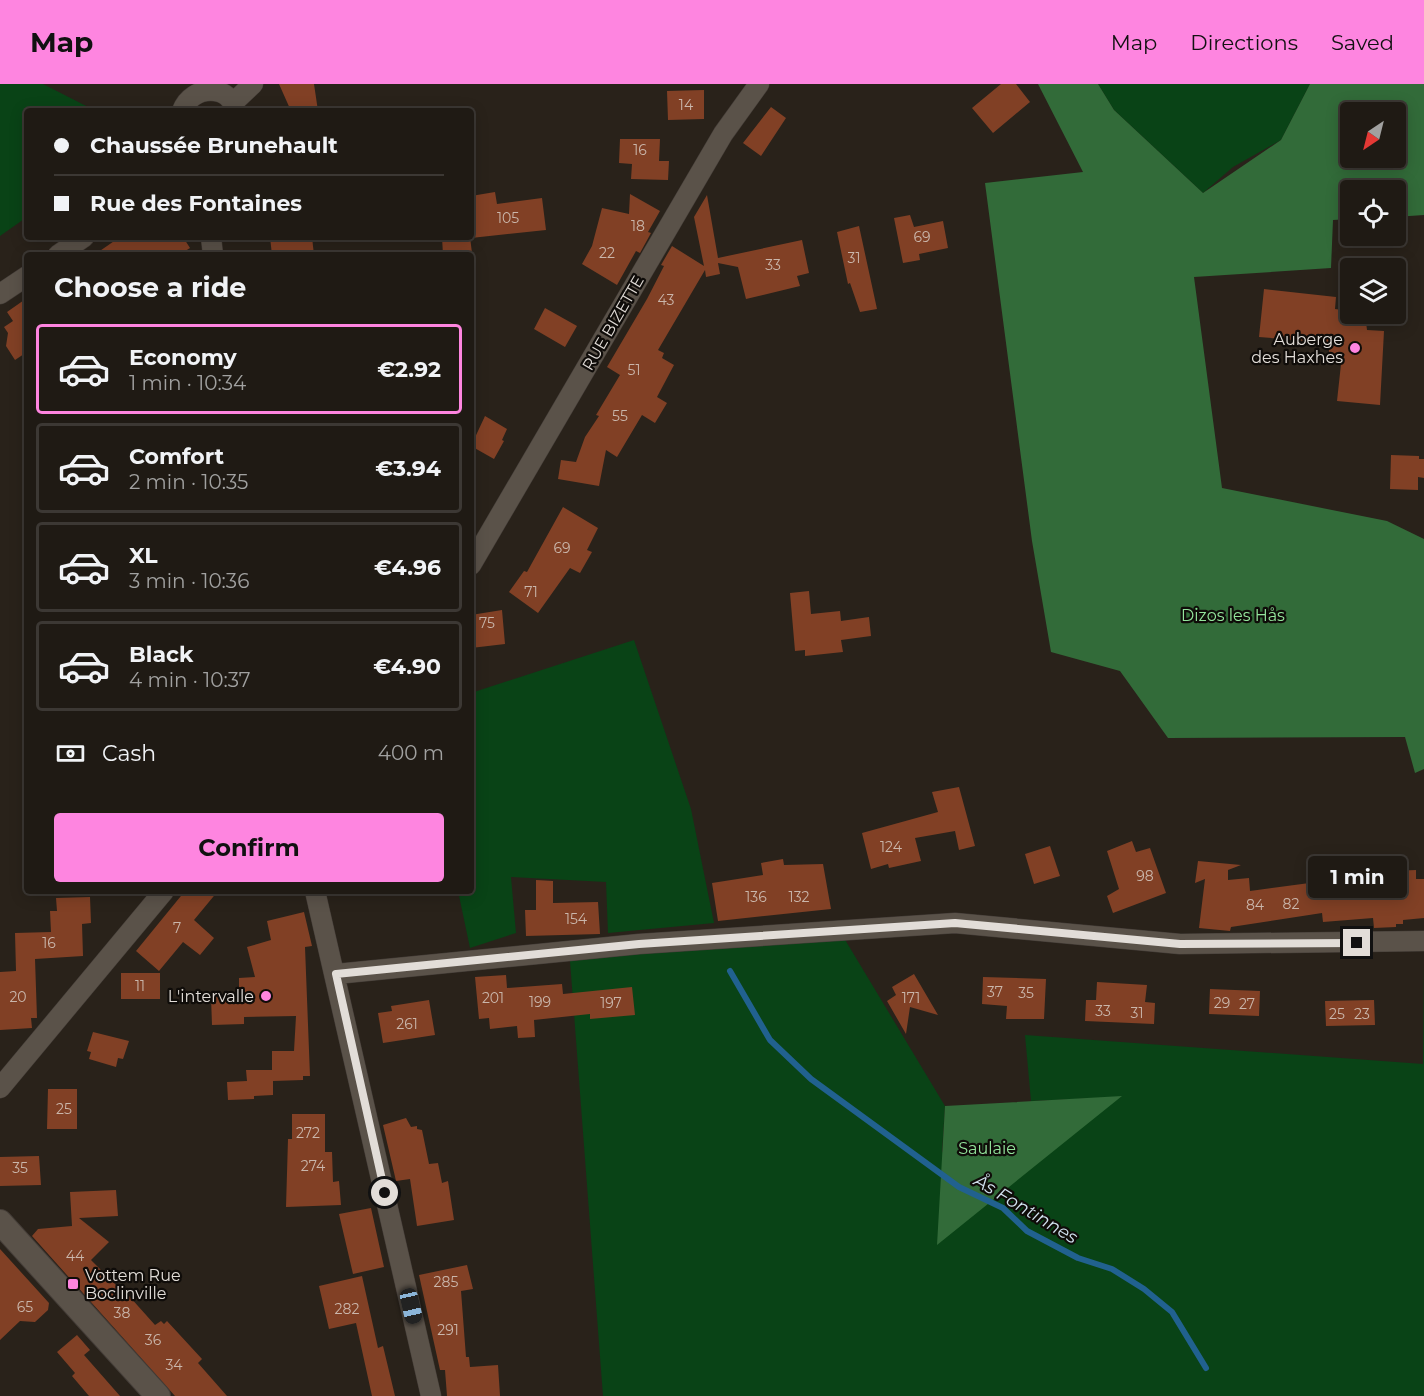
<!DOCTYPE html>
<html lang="en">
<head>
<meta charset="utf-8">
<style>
  :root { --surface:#1f1a14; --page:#2c2722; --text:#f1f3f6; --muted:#a1a1a0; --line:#3c3834; --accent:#fe85e0 }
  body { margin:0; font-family:Montserrat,sans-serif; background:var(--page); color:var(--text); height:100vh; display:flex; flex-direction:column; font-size:22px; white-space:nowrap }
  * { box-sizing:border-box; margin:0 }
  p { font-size:20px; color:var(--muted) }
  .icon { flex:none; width:33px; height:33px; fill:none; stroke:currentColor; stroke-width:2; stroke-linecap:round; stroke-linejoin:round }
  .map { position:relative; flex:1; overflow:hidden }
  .drawer { position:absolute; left:24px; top:168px; width:450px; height:642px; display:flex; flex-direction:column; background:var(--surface); border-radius:6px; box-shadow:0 3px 15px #0003,0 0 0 2px var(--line) }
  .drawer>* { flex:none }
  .top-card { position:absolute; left:24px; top:24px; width:450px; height:132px; border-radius:6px; box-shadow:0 3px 15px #0003,0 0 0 2px var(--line); display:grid; align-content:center; height:132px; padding:0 30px; background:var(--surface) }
  .needle { width:39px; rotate:215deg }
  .fabs { position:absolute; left:1340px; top:18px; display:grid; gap:12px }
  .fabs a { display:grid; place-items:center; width:66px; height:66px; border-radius:6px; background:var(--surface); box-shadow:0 3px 15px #0003,0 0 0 2px var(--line); font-size:30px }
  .end { position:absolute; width:27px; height:27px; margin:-14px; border:8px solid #e2ddd8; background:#111; box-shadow:0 0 0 3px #111 }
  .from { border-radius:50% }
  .bubble { position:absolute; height:42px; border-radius:6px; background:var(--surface); box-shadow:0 3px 15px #0003,0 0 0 2px var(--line); font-size:20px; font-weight:700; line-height:42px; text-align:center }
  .car { position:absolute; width:18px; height:36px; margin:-18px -9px; border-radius:8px; box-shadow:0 0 4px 2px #0007; background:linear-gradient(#222 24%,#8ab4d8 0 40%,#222 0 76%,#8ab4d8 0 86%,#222 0) }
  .top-card b { display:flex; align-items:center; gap:21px; height:57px; font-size:22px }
  .top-card b+b { border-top:2px solid var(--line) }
  .top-card i { width:15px; height:15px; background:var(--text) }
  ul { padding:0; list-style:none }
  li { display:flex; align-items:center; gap:18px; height:90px; margin:0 12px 9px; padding:0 18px; border:3px solid var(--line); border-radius:6px }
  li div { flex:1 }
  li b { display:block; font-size:22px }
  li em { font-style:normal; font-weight:700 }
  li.active { border-color:var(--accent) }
  li>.icon { width:54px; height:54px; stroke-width:1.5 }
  h2 { padding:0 30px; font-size:27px; line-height:72px }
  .pay { display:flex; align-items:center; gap:15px; height:66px; padding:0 30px; font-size:22px }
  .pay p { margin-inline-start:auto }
  .cta { display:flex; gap:12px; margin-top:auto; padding:12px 30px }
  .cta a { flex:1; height:69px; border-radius:6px; background:var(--accent); color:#111; font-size:24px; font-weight:700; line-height:69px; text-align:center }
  header { display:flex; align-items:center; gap:36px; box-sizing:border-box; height:84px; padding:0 30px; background:var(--accent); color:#111 }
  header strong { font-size:28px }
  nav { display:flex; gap:33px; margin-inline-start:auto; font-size:21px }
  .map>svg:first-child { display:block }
  .green { fill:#094316 }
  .forest { fill:#326b39; fill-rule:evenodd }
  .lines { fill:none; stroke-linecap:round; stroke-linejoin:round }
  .stream { stroke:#21618f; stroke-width:6 }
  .building { fill:#814025 }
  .minor-casing { stroke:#443d38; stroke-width:21 }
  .tertiary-casing { stroke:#443d38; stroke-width:26 }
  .minor { stroke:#5a5249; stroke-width:20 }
  .tertiary { stroke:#5a5249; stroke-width:24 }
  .route { stroke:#e2ddd8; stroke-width:8 }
  .poi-dot { fill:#fe85e0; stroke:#0f0c09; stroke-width:2 }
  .labels { text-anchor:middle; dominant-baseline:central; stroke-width:4.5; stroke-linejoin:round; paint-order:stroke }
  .number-label { font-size:14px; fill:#cab6ab }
  .street-label { font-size:16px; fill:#e2ddd8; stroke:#0f0c09 }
  .poi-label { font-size:16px; fill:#e2ddd8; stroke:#0f0c09; text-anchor:end }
  .park-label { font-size:16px; fill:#94e59c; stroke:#0f0c09 }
  .water-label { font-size:18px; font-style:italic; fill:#d2e2f0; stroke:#0f0c09 }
</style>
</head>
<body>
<header>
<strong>Map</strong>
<nav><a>Map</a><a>Directions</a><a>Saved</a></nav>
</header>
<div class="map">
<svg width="1424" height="1312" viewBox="0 0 1424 1312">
  <rect width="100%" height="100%" fill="#29221a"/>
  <path class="green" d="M0,0H43L96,27H27V133L0,152Z
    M1098,0H1310L1281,56L1233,83L1203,109L1114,26Z
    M634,556L691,725L714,839L608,849L606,798L511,793L516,849L470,864L458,807H471V609Z
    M841,849L945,1022L942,1068L1121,1013L1031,1017L1025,951L1423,980L1424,880V1312H603L570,877Z"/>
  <path class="forest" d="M1038,0H1098L1114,26L1203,109L1281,56L1310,0H1424V131L1395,133V106H1350V135L1333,136L1331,184L1194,193L1222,404L1387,437L1424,455V685L1415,689L1405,653L1168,654L1120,587L1051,568L1032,457L985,99L1083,88ZM1350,28H1395V74H1350Z
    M1122,1012L937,1161L945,1022Z"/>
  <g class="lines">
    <path class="stream" d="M730,887L770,956L811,995L959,1103L1003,1124L1027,1147L1078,1174L1112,1185L1144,1205L1172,1228L1206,1284"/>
  </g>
  <path class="building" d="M279,0H314L318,27H291Z
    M1001,0H1016L1030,18L993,49L972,24Z
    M704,6V35L668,36L667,7Z
    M771,23L786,34L761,72L743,59Z
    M620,55H660L659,77H669L668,96L631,95L632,80L619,79Z
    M495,108L497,120L542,114L546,146L471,154V112Z
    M630,110L660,127L648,148L651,149L640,169L636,167L617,201L582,180L592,162L602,124L629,130Z
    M707,111L718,174L802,156L809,189L797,192L800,202L746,215L738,183L718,179L720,190L706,193L705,186L658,266L664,269L662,274L674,281L657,313L667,319L655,339L642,331L617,373L606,366L599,402L558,395L561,376L576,378L585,353L599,332L596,331L620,291L607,283L647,215L664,182L661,181L672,162L704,182L694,133Z
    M910,131L914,143L943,137L948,164L919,170L920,176L903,179L894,134Z
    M859,142L877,225L860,228L850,199L848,200L837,148Z
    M120,153H183L190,164L179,171H94Z
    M270,153H312L314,171H272Z
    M442,153H470L472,169L443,171Z
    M1264,205L1336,213L1335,225L1350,227V230H1365L1367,246L1384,247L1380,321L1337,317L1342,271L1329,270V259L1259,253Z
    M27,214V268L15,276L6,262L8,249L4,243L13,237L7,228Z
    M545,224L577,242L565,263L534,245Z
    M485,332L507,345L502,356L504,357L494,375L471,362Z
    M1391,371L1419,372V375H1424V394L1418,393V406L1390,405Z
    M563,423L598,444L587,466L592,468L580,489L570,484L538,529L509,508L524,487L527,488Z
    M809,507L811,530L840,527L841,537L869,533L871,552L841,556L843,568L805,572V566L795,567L790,509Z
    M502,526L505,560L471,564V531Z
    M959,703L975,762L959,766L955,747L915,754L921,777L889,784L888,780L871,785L862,749L938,728L932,708Z
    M1132,757L1136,768L1150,764L1166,809L1113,829L1107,812L1119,805L1107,767Z
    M1050,762L1060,792L1034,800L1025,770Z
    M783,775L784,781L823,780L831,825L718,837L712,799L763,791L761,779Z
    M1198,777L1241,781L1228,786V796L1249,794L1250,807L1332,796L1390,797L1391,787L1416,786V795H1424V834L1403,836V840H1396V843L1374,844L1373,834L1323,838L1322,829L1231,843L1230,847L1199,844L1205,795L1195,799Z
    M536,796L553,797V819L598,818L600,850L526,852L525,826H536Z
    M185,807H218L194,836L214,854L200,871L183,858L159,887L136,867Z
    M90,813L91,839L82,840L83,872L35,875L37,934H31L32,944L0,946V888L16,887L15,849L51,848L50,827H57L56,814Z
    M304,828L312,862L305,863L310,992H303V996L273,997V1011L254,1012V1015L228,1016L227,998L247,997L246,986H272V967H294L296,932L244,933V940L212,941L211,913L239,912V894L255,893L247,863L271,856L267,837Z
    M121,889H160V915H121Z
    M914,890L938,931L910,923L906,950L887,917L896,911L892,903Z
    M506,891L507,904L562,900L563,910L632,903L635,931L590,935V930L534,936L535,953L518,954L517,942L490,945L489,934L479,935L475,893Z
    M983,893L1046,895L1044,935H1006L1007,922L982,920Z
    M1097,898L1147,901L1145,918L1155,919L1154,940L1085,937L1086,916H1096Z
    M1210,905L1260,907L1259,932L1209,930Z
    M429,916L435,951L383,959L378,929L392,927L391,922Z
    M1374,916L1375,941L1326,942L1325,917Z
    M93,948L129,957L123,975L118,974L116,983L89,975L91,968L87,967Z
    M48,1005H77V1045H47Z
    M292,1030H325V1068H332L333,1098L339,1097L341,1121L286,1123L288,1055H292Z
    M406,1034L411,1043L417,1042V1045L422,1046L429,1080L438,1079L442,1099L448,1097L454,1136L417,1142L410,1095L396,1097L383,1041Z
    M39,1072L41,1101L0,1102V1073Z
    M116,1106L118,1132L79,1134L109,1158L91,1176L119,1204L121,1203L155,1241L161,1237L164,1240L167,1237L202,1275L198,1279L227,1312H175L32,1152L38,1145L72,1142L70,1108Z
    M371,1124L384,1183L353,1190L339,1130Z
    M0,1165L49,1219L48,1226L35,1238L20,1237L0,1256Z
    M467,1181L473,1205L461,1207L466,1273H469L470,1283L498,1281L500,1312H447L445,1286H440L419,1191Z
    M362,1192L378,1264L383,1262L395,1312H372L356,1239L329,1245L319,1202Z
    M77,1251L90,1266L84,1271L120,1312H89L72,1292L75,1289L57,1268Z"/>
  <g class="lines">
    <defs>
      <path id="minor" d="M234,18L253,0
        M182,27C192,0 231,0 235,27
        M211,153L213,171
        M58,171L84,153
        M0,210L27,192
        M471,481L723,50L759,0
        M315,807L431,1312
        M336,890L639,860L955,839L1180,860L1424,857
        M0,1004L164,807"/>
      <path id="tertiary" d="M0,1138L158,1312"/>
    </defs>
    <use href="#minor" class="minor-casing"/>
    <use href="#tertiary" class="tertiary-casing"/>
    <use href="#minor" class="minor"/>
    <use href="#tertiary" class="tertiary"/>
  </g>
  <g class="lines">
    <path class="route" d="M385,1109L336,890L639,860L955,839L1180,860L1357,859"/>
  </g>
  <g class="poi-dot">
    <circle cx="1355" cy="264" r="6"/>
    <circle cx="266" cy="912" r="6"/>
    <rect x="67" y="1194" width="12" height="12" rx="3"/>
  </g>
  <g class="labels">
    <g class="number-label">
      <text x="686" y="21">14</text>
      <text x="640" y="66">16</text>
      <text x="508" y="134">105</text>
      <text x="638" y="142">18</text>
      <text x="922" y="153">69</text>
      <text x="607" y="169">22</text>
      <text x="854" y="174">31</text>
      <text x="773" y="181">33</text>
      <text x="666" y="216">43</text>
      <text x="634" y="286">51</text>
      <text x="620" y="332">55</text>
      <text x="562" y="464">69</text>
      <text x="531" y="508">71</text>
      <text x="487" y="539">75</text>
      <text x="891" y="763">124</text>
      <text x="1145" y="792">98</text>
      <text x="756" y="813">136</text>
      <text x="799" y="813">132</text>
      <text x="1291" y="820">82</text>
      <text x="1255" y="821">84</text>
      <text x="576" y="835">154</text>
      <text x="177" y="844">7</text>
      <text x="49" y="859">16</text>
      <text x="140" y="902">11</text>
      <text x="995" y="908">37</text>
      <text x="1026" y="909">35</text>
      <text x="18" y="913">20</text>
      <text x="493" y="914">201</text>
      <text x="911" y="914">171</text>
      <text x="540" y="918">199</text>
      <text x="611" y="919">197</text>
      <text x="1222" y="919">29</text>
      <text x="1247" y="920">27</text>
      <text x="1103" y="927">33</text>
      <text x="1137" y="929">31</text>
      <text x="1337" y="930">25</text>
      <text x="1362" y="930">23</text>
      <text x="407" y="940">261</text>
      <text x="64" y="1025">25</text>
      <text x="308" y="1049">272</text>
      <text x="313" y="1082">274</text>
      <text x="20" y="1084">35</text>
      <text x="75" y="1172">44</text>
      <text x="446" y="1198">285</text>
      <text x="25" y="1223">65</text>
      <text x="347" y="1225">282</text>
      <text x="122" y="1229">38</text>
      <text x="448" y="1246">291</text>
      <text x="153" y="1256">36</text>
      <text x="174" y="1281">34</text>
    </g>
    <g class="street-label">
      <text transform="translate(613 239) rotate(-60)">RUE BIZETTE</text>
    </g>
    <g class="poi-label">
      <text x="1343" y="255">Auberge<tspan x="1343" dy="18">des Haxhes</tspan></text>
      <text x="254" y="912">L'intervalle</text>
      <text x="85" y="1191" text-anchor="start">Vottem Rue<tspan x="85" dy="18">Boclinville</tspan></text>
    </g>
    <g class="park-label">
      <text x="1233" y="531">Dizos les Hås</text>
      <text x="987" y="1064">Saulaie</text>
    </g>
    <g class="water-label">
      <text transform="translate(1026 1125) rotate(31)">Ås Fontinnes</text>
    </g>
  </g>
</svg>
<div class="fabs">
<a><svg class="needle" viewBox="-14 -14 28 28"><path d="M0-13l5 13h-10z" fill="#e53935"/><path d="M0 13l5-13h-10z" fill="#a1a1a0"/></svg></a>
<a><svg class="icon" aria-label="locate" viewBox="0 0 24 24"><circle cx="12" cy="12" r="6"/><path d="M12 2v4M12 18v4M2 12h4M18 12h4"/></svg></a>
<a><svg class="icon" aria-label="layers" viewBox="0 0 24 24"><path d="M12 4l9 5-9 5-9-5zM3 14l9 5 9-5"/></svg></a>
</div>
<i class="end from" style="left:385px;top:1109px"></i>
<i class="end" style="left:1357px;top:859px"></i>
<div class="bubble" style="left:1308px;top:772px;width:99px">1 min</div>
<i class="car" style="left:411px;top:1222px;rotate:167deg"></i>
<div class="top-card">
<b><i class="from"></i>Chaussée Brunehault</b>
<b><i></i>Rue des Fontaines</b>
</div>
<section class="drawer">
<h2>Choose a ride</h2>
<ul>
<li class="active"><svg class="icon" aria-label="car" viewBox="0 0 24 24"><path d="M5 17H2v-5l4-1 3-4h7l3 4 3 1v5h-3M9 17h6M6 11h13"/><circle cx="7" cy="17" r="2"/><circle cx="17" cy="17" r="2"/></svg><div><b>Economy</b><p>1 min · 10:34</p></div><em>€2.92</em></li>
<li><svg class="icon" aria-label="car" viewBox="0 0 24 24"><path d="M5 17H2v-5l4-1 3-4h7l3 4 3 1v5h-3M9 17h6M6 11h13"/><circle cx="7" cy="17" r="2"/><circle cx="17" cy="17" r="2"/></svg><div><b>Comfort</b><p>2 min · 10:35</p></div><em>€3.94</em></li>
<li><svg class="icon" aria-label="car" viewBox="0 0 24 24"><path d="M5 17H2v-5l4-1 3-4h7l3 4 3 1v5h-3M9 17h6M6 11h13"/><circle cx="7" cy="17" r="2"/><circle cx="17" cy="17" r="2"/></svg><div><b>XL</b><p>3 min · 10:36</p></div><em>€4.96</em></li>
<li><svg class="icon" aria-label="car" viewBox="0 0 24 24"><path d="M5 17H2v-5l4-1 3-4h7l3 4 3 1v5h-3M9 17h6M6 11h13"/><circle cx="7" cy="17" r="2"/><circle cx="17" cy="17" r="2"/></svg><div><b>Black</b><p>4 min · 10:37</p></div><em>€4.90</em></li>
</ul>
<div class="pay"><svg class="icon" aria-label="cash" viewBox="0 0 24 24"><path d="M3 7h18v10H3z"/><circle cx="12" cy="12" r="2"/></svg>Cash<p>400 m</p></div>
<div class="cta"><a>Confirm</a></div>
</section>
</div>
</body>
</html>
